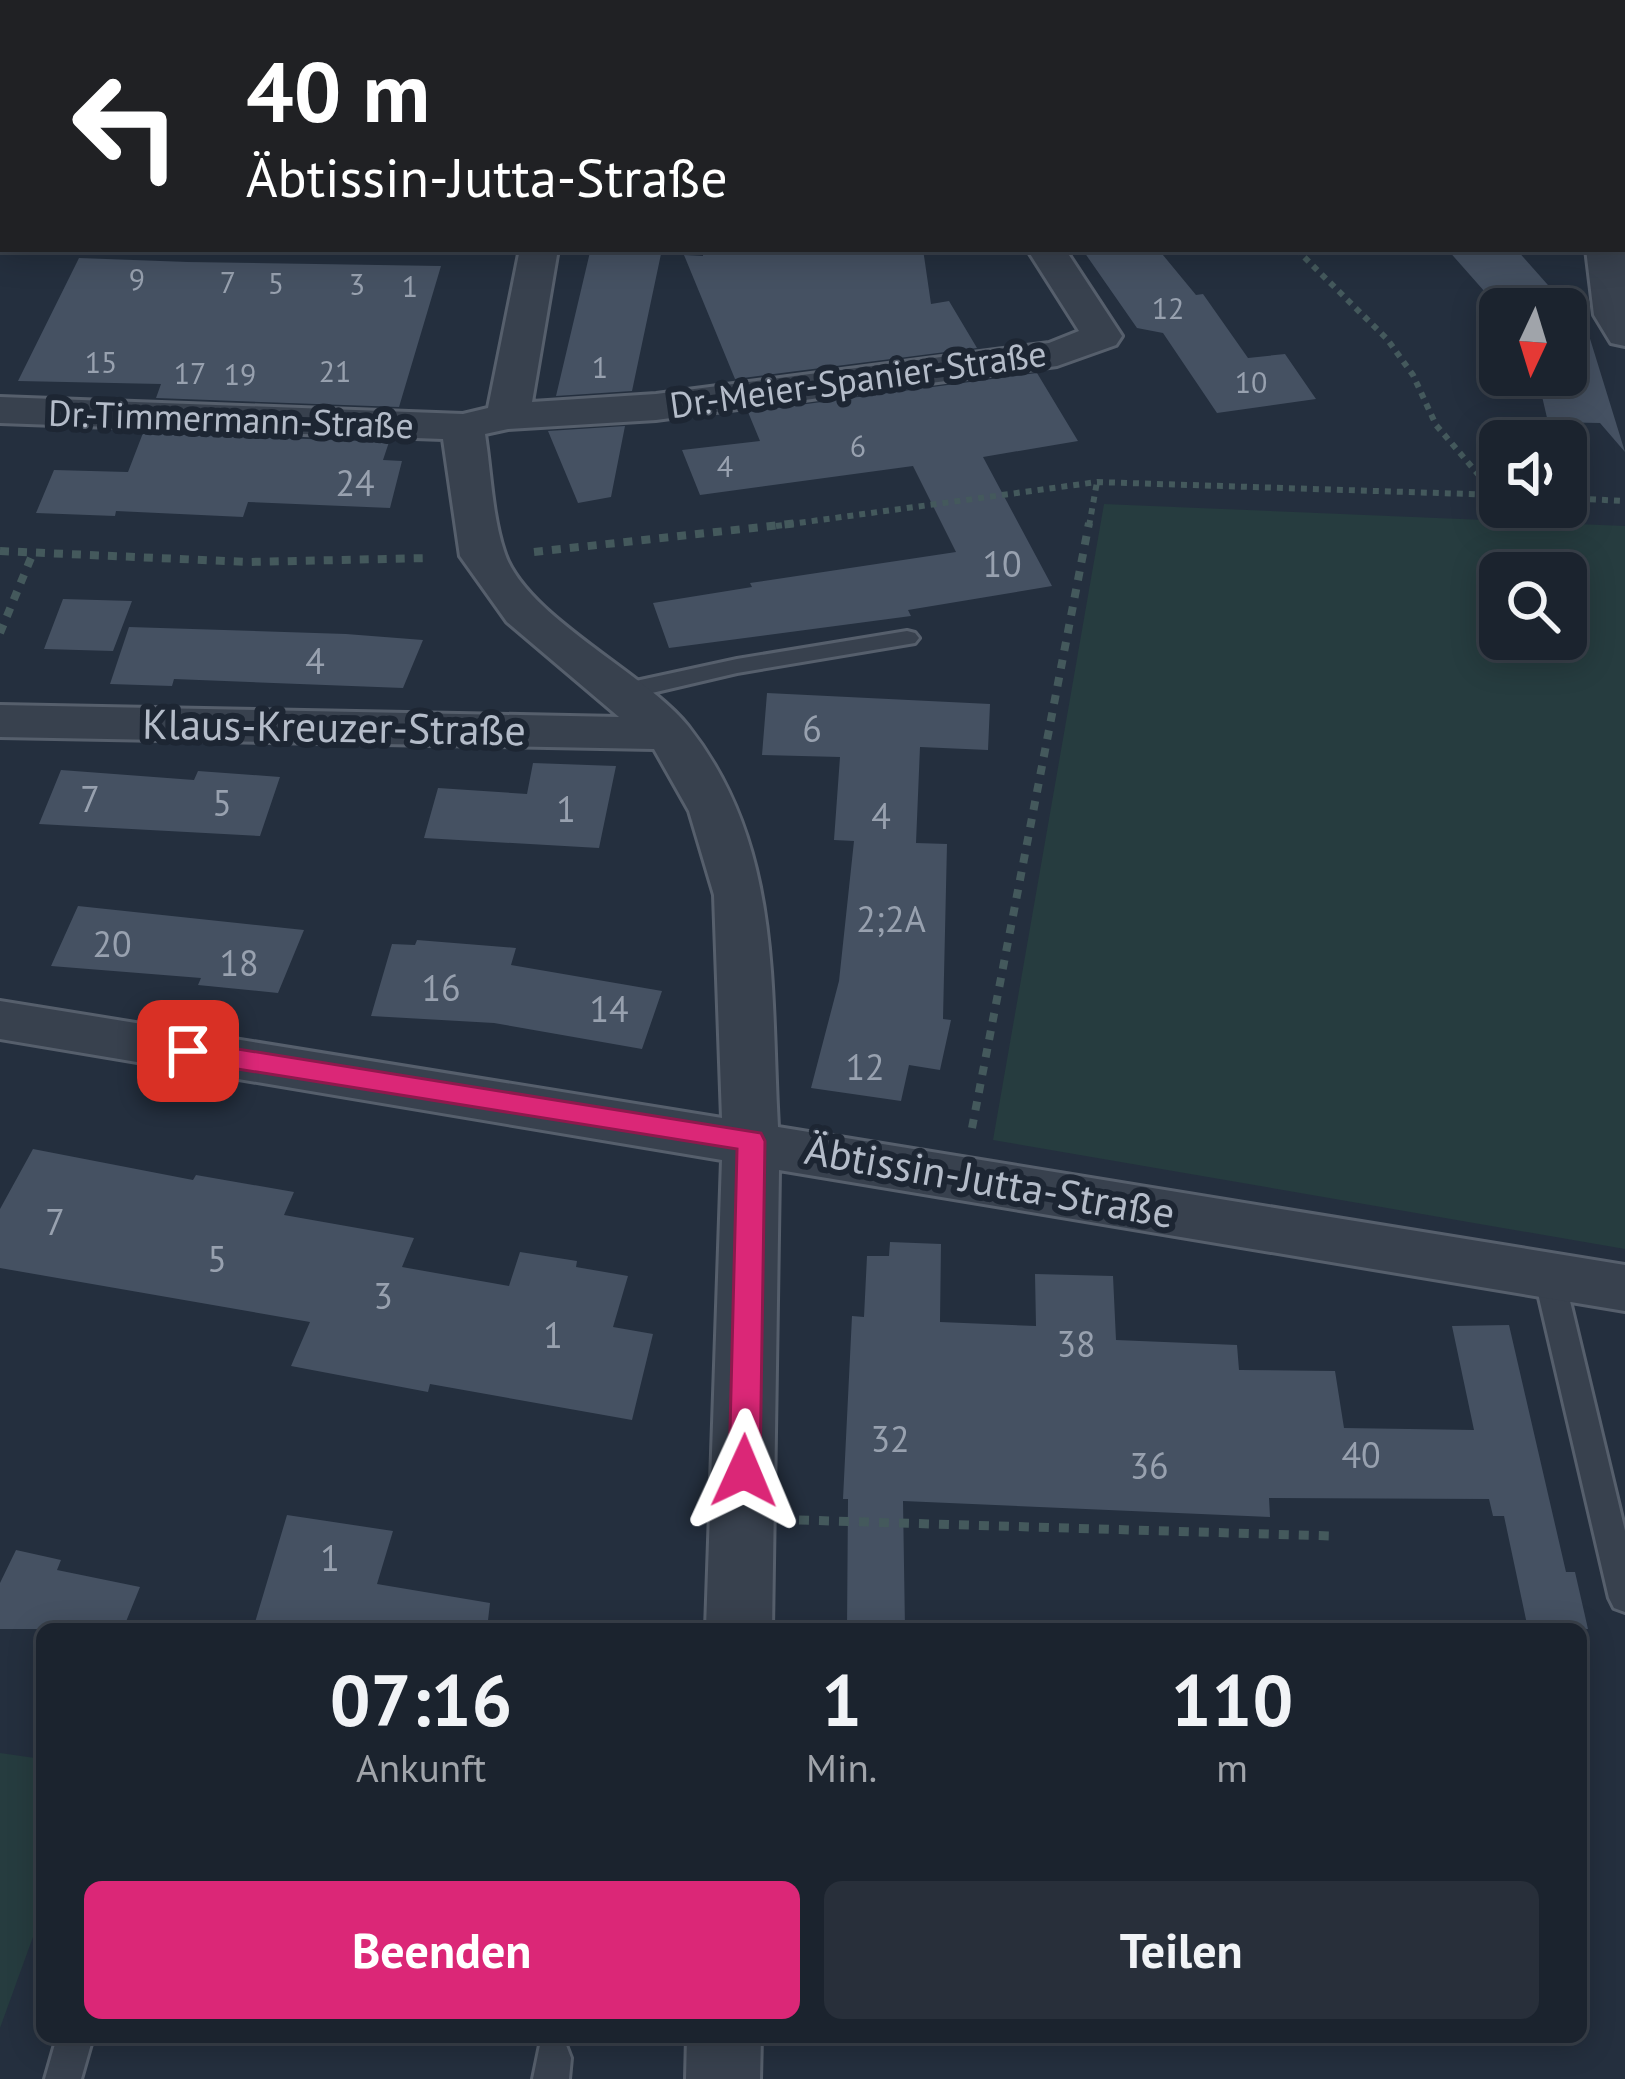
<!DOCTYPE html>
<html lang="de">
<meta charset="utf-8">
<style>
:root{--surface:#1b232e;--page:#282f3a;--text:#f1f3f6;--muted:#a0a4aa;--line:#39404a;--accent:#db2777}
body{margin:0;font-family:"PT Sans",sans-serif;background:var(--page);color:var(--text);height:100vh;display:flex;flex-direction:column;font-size:45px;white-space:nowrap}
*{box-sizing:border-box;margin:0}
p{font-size:39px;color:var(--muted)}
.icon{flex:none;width:66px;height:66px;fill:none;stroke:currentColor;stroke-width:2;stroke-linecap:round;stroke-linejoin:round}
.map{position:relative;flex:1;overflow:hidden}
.drawer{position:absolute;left:36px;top:1623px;width:1551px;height:420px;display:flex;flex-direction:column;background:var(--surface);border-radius:18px;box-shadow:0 6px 30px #0003,0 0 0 3px var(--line)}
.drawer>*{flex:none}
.top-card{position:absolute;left:0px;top:0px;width:1626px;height:252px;box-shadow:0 6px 30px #0003,0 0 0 3px var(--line);background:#202124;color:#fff;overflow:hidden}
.needle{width:78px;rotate:184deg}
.controls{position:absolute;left:1479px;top:288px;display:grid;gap:24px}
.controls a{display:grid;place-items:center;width:108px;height:108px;border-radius:18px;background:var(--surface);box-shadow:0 6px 30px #0003,0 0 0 3px var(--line);font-size:60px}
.pin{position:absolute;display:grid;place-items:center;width:102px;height:102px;color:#fff;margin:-51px;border-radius:24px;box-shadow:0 6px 18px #0006}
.me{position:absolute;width:132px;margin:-66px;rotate:1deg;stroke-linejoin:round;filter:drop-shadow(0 0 9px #0008)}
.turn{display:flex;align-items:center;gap:42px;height:252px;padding:0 48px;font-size:54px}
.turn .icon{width:156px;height:156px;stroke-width:2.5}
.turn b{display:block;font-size:84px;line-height:102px}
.eta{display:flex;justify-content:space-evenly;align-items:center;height:204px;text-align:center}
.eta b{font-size:72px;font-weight:600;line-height:84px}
.action{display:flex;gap:24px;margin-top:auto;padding:24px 48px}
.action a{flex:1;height:138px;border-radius:18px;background:var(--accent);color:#fff;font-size:48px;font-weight:600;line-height:138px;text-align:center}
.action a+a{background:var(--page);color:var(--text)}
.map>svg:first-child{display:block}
</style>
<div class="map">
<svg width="1625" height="2079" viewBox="0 0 1625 2079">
<rect width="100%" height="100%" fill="#242f3e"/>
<!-- green -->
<path fill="#263c3f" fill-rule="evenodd" d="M1104,504L1625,526V1249L993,1140ZM1500,573H1566V639H1500Z
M0,1753L42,1759V1912L0,2028Z"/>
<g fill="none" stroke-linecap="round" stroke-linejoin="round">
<!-- stream -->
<path fill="#394c67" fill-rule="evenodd" d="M0,68H3V76H0Z
M1623,112H1625V120H1623Z"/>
</g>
<!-- building -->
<path fill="#455162" d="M703,249H923L931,304L949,301L977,348L735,379L684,255L703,256Z
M1082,249H1158L1196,295L1203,294L1248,358L1285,354L1316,399L1217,413L1163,333L1137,328Z
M1447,249H1516L1587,329L1625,452L1600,423L1548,422L1537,375H1566V309H1500Z
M590,252L661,254L632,391L556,396Z
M79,258L188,262L441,266L399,407L156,398L161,384L18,381Z
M1037,373L1078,441L983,457L1052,586L908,610L911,616L669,648L653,603L752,587L750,583L956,552L913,466L700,495L682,450L760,441L748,412Z
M625,426L611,497L578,503L548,431Z
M143,433L389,442L383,460L402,461L390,508L248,502L243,517L116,511L115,516L36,513L54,470L128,472Z
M63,599L132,601L113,651L44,649Z
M129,627L346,634L423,640L403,688L174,679L172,686L110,684Z
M767,693L990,704L988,750L920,747L916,843L947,844L943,1019L951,1020L940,1070L909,1065L901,1101L811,1088L839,981L854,841L834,840L840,757L762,755Z
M533,763L616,766L599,848L424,838L438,788L527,794Z
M61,770L194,780L198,771L280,777L260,836L39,824Z
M78,906L304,930L278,993L198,985L201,978L51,966Z
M417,940L516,948L511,965L662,991L642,1049L494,1023L371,1016L392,944L415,945Z
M33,1149L193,1180L196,1175L294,1192L284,1215L414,1238L402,1267L509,1286L520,1252L577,1261L576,1267L628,1276L613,1327L653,1334L632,1420L430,1384L428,1392L291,1366L310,1322L0,1268V1209Z
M890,1242L941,1244L940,1322L1036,1326L1035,1274L1113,1276L1116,1340L1237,1345L1239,1370L1335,1371L1344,1428L1474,1430L1452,1326L1509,1325L1566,1572H1575L1588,1629H1528L1504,1516H1493L1489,1499L1269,1498L1270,1517L903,1501L905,1629H847L848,1499H843L852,1316L864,1317L867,1256H889Z
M287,1515L393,1531L377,1584L490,1603L487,1629H253Z
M16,1550L61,1560L57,1570L140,1587L123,1629H0V1583Z"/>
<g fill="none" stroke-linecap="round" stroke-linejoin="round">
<!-- service casing -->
<g stroke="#565f6c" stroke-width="6">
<path id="service" d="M907,631L915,633L919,638L915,643L737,673L622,700L610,692L622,684L737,659Z
M1549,1264L1559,1268L1564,1276L1625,1531V1612L1614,1608L1609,1598L1534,1276L1539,1268Z
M57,2037H93L81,2079H45Z
M553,2040L566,2045L571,2058L569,2079H533L540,2045Z"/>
</g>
<!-- minor casing -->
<g stroke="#565f6c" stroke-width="6">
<path id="minor" d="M1310,0H1345L1347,3H1312Z
M1608,0H1625V13L1623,3H1606Z
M3,217V246L0,247V218Z
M1623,247L1625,253V346L1611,343L1594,315L1586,249Z
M520,249H558L532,402L656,394L1049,343L1079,331L1027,249H1065L1122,336L1116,345L1057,366L656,420L508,429L485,434C491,472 492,515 504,551C524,616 646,673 688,726C782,845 770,984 778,1127L1625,1265V1311L779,1170L772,1629H706L722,1160L0,1039V1001L722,1118L714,895L689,811L654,749L0,737V705L619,717L507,622L460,556L443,439L0,423V397L463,414L488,408Z
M687,2037H761L760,2079H686Z"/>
</g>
<!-- path-far2 -->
<path stroke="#44595c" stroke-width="6" stroke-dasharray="6 6" stroke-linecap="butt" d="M1296,249L1387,339L1413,375L1436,425L1495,494
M1566,498L1625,501
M776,526L1097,482L1500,495
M1089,526L1097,482"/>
<!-- path-far1 -->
<path stroke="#44595c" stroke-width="8" stroke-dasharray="9 9" stroke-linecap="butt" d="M0,551L248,562L430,558
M534,552L798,523
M0,633L33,553
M972,1128L1089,523"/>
<!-- path -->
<path stroke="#44595c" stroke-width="9" stroke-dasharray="10 10" stroke-linecap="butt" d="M799,1520L1332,1536"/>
<!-- service -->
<use href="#service" fill="#38414e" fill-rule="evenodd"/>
<!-- minor -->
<use href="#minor" fill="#38414e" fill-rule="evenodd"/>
</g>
<!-- route -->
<path fill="#db2777" stroke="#8e194d" stroke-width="3" d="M188,1041L761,1133L765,1141L760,1471L755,1480L744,1484L733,1480L729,1471L737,1149L188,1061L174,1051Z"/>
<g text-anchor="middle" stroke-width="12" stroke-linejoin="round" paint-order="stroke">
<!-- far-number labels -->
<g font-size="30" fill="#98a1af">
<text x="137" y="290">9</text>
<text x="228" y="293">7</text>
<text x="276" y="294">5</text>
<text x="357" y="295">3</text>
<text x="410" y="297">1</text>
<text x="1168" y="319">12</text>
<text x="101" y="373">15</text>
<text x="600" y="378">1</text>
<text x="335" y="382">21</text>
<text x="190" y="384">17</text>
<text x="240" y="385">19</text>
<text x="1251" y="393">10</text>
<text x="858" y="457">6</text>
<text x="725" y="477">4</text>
</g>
<!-- far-street labels -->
<g font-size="36" fill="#b4bcc9" stroke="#1d2633">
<text transform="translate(858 379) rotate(-8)" y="13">Dr.-Meier-Spanier-Straße</text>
<text transform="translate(231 419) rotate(2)" y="13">Dr.-Timmermann-Straße</text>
</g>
<!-- number labels -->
<g font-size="36" fill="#98a1af">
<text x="355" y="496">24</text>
<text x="1002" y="577">10</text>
<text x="315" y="674">4</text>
<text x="812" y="742">6</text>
<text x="90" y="812">7</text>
<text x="222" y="816">5</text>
<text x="566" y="822">1</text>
<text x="881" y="829">4</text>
<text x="891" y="932">2;2A</text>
<text x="112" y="957">20</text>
<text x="239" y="976">18</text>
<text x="441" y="1001">16</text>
<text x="609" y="1022">14</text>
<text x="865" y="1080">12</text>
<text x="55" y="1235">7</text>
<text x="217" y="1272">5</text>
<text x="383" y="1309">3</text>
<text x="553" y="1348">1</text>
<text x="1076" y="1357">38</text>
<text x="890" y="1452">32</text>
<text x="1361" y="1468">40</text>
<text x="1149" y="1479">36</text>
<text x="330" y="1571">1</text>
</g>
<!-- street labels -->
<g font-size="42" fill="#b4bcc9" stroke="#1d2633">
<text transform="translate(334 727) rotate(1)" y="15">Klaus-Kreuzer-Straße</text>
<text transform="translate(990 1181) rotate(10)" y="15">Äbtissin-Jutta-Straße</text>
</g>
</g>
</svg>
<div class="controls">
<a><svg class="needle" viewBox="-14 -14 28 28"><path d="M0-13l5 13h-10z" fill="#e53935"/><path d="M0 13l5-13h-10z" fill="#a0a4aa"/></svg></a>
<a><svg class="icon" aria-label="sound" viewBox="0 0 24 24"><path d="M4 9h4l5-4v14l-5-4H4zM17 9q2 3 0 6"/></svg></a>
<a><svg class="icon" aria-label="search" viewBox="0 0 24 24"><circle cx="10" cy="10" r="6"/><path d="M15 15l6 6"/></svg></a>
</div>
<div class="pin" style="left:188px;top:1051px;background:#d93025"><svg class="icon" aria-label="arrive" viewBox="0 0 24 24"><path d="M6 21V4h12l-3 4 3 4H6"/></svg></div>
<svg class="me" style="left:744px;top:1471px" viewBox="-20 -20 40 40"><path d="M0-17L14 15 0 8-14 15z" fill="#db2777" stroke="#fff" stroke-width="4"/></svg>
<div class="top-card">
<div class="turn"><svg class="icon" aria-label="left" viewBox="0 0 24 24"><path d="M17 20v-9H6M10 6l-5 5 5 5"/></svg><div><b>40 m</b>Äbtissin-Jutta-Straße</div></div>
</div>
<section class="drawer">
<div class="eta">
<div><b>07:16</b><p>Ankunft</p></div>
<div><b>1</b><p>Min.</p></div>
<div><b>110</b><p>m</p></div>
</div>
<div class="action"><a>Beenden</a><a>Teilen</a></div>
</section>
</div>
